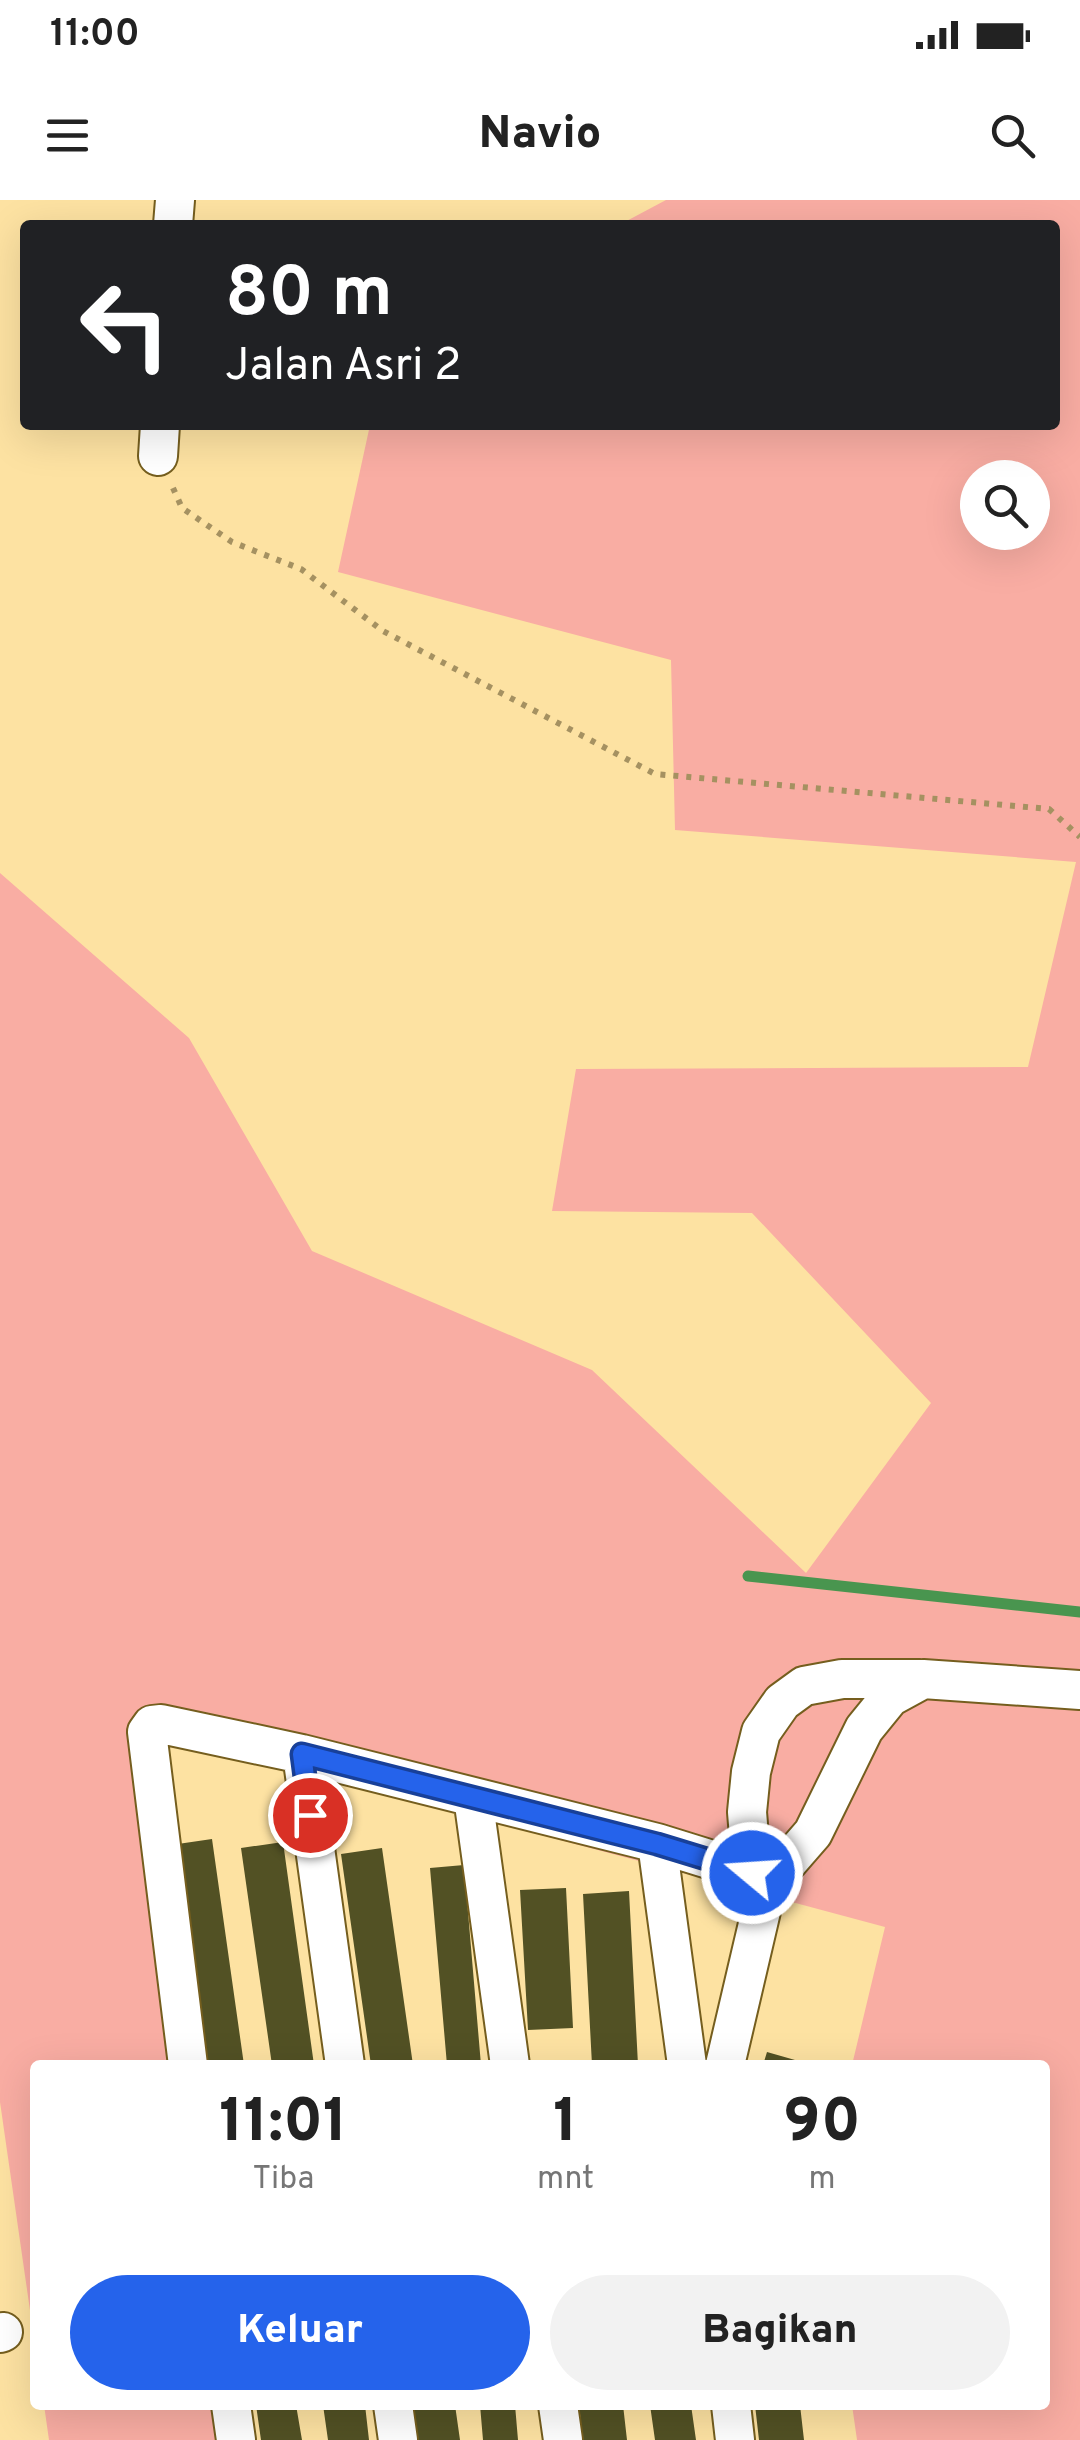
<!DOCTYPE html>
<html lang="id">
<style>
:root{--surface:#fff;--page:#f2f2f2;--text:#222;--muted:#767676;--accent:#2563eb}
body{margin:0;font-family:Overpass,sans-serif;background:var(--page);color:var(--text);height:100vh;display:flex;flex-direction:column;font-size:38px;white-space:nowrap}
*{box-sizing:border-box;margin:0}
p{font-size:32px;color:var(--muted)}
.icon{flex:none;width:55px;height:55px;fill:none;stroke:currentColor;stroke-width:2;stroke-linecap:round;stroke-linejoin:round}
.map{position:relative;flex:1;overflow:hidden}
.details{position:absolute;left:30px;top:1860px;width:1020px;height:350px;display:flex;flex-direction:column;background:var(--surface);border-radius:10px;box-shadow:0 10px 40px #0002}
.details>*{flex:none}
.banner{position:absolute;left:20px;top:20px;width:1040px;height:210px;border-radius:10px;box-shadow:0 10px 40px #0002;background:#202124;color:#fff;overflow:hidden}
.fabs{position:absolute;left:960px;top:260px;display:grid;gap:20px}
.fabs a{display:grid;place-items:center;width:90px;height:90px;border-radius:50%;background:var(--surface);box-shadow:0 10px 40px #0002;font-size:50px}
.pin{position:absolute;display:grid;place-items:center;width:85px;height:85px;color:#fff;margin:-42px;border:5px solid #fff;border-radius:50%;box-shadow:0 2px 10px #0007}
.me{position:absolute;width:110px;margin:-55px;rotate:288deg;stroke-linejoin:round;filter:drop-shadow(0 0 8px #0008)}
.turn{display:flex;align-items:center;gap:35px;height:210px;padding:0 40px;font-size:45px}
.turn .icon{width:130px;height:130px;stroke-width:2.5}
.turn b{display:block;font-size:70px;line-height:85px}
.eta{display:flex;justify-content:space-evenly;align-items:center;height:170px;text-align:center}
.eta b{font-size:60px;font-weight:800;line-height:70px}
.primary-button{display:flex;gap:20px;margin-top:auto;padding:20px 40px}
.primary-button a{flex:1;height:115px;border-radius:60px;background:var(--accent);color:#fff;font-size:40px;font-weight:800;line-height:115px;text-align:center}
.primary-button a+a{background:var(--page);color:var(--text)}
.status{display:flex;justify-content:space-between;align-items:center;height:70px;padding:0 50px;background:var(--surface);direction:ltr}
.status svg{height:28px;fill:currentColor}
header{display:flex;justify-content:space-between;align-items:center;height:130px;padding:0 40px;background:var(--surface);font-size:45px;font-weight:800}
.map>svg:first-child{display:block}
</style>
<div class="status"><b>11:00</b><svg viewBox="0 0 49 12"><path d="M0 12V9h3v3zM5 12V6h3v6zM10 12V3h3v9zM15 12V0h3v12zM26 1h20v11H26zM47 4h2v5h-2z"/></svg></div>
<header><svg class="icon" aria-label="menu" viewBox="0 0 24 24"><path d="M4 6h16M4 12h16M4 18h16"/></svg>Navio<svg class="icon" aria-label="search" viewBox="0 0 24 24"><circle cx="10" cy="10" r="6"/><path d="M15 15l6 6"/></svg></header>
<div class="map">
<svg width="1080" height="2240" viewBox="0 0 1080 2240">
<rect width="100%" height="100%" fill="#fde2a2"/>
<!-- green -->
<path fill="#f9ada3" fill-rule="evenodd" d="M666,0H1080V2240H857L852,2205H1045V1865H852L885,1727L153,1531L195,1865H35V2145L0,1902V673L189,838L312,1051L592,1170L806,1373L931,1203L752,1013L552,1011L576,869L1028,867L1076,662L675,630L671,460L338,372L370,225H1055V25H619ZM978,278H1032V332H978Z
M44,2205H239L244,2240H49Z"/>
<g fill="none" stroke-linecap="round" stroke-linejoin="round">
<!-- stream -->
<path stroke="#49954f" stroke-width="11" d="M748,1376L1080,1412"/>
</g>
<!-- building -->
<path fill="#525124" d="M212,1639L244,1865H202L171,1645Z
M283,1642L314,1865H272L241,1648Z
M382,1648L413,1865H371L341,1654Z
M464,1665L481,1865H447L430,1668Z
M566,1688L573,1828L528,1830L520,1690Z
M629,1691L638,1865H592L583,1694Z
M767,1852L802,1862L801,1865H763Z
M256,2205H296L302,2240H261Z
M323,2205H365L369,2240H328Z
M413,2205H455L460,2240H418Z
M480,2205H515L518,2240H483Z
M579,2205H623L627,2240H583Z
M650,2205H691L696,2240H655Z
M755,2205H800L804,2240H759Z"/>
<g fill="none" stroke-linecap="round" stroke-linejoin="round">
<!-- minor casing -->
<g stroke="#755e1e" stroke-width="42">
<path id="minor" d="M173,25L175,0
M158,256L160,225
M302,1554L345,1865
M473,1597L510,1865
M657,1643L687,1865
M752,1673L747,1612L751,1572L761,1532L782,1502L804,1486L842,1479H920
M188,1865L147,1532L152,1525L161,1524L302,1554L657,1643L773,1679
M725,1865L765,1694L773,1679L813,1633L864,1529L890,1497L923,1479L1080,1490
M0,2133L3,2132
M231,2205L236,2240
M393,2205L398,2240
M558,2205L563,2240
M731,2205L735,2240"/>
</g>
<!-- path -->
<path stroke="#a59161" stroke-width="6" stroke-dasharray="5 8" stroke-linecap="butt" d="M173,288L182,308L232,342L301,369L383,431L655,574L1049,609L1080,637"/>
<!-- minor -->
<use href="#minor" stroke="#fff" stroke-width="38"/>
</g>
<g fill="none" stroke-linecap="round" stroke-linejoin="round">
<!-- route casing -->
<g stroke="#184099" stroke-width="25">
<path id="route" d="M310,1615L302,1554L657,1644L752,1673"/>
</g>
<!-- route -->
<use href="#route" stroke="#2563eb" stroke-width="18"/>
</g>
</svg>
<div class="fabs">
<a><svg class="icon" aria-label="search" viewBox="0 0 24 24"><circle cx="10" cy="10" r="6"/><path d="M15 15l6 6"/></svg></a>
</div>
<div class="pin" style="left:310px;top:1615px;background:#d93025"><svg class="icon" aria-label="arrive" viewBox="0 0 24 24"><path d="M6 21V4h12l-3 4 3 4H6"/></svg></div>
<svg class="me" style="left:752px;top:1673px" viewBox="-20 -20 40 40"><circle r="17" fill="#2563eb" stroke="#fff" stroke-width="3"/><path d="M0-11L8 9 0 5-8 9z" fill="#fff"/></svg>
<div class="banner">
<div class="turn"><svg class="icon" aria-label="left" viewBox="0 0 24 24"><path d="M17 20v-9H6M10 6l-5 5 5 5"/></svg><div><b>80 m</b>Jalan Asri 2</div></div>
</div>
<section class="details">
<div class="eta">
<div><b>11:01</b><p>Tiba</p></div>
<div><b>1</b><p>mnt</p></div>
<div><b>90</b><p>m</p></div>
</div>
<div class="primary-button"><a>Keluar</a><a>Bagikan</a></div>
</section>
</div>
